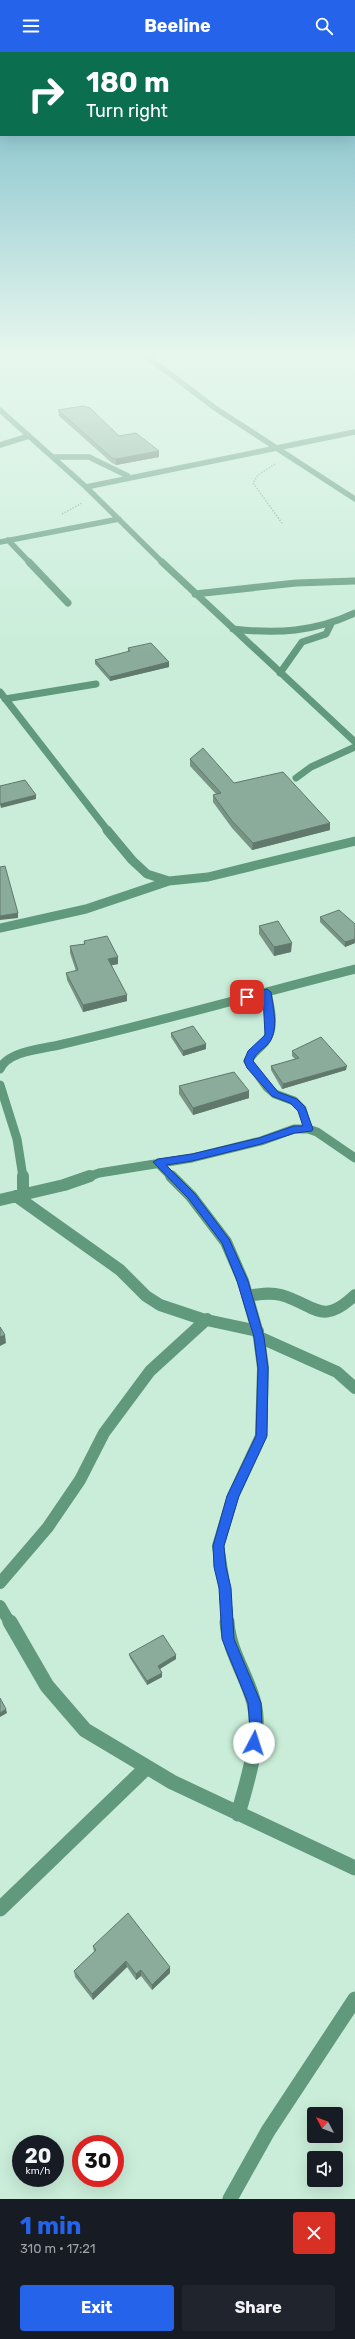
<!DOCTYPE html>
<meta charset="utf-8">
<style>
:root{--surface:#171b24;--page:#20242c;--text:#f1f3f6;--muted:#9ea1a6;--accent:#2563eb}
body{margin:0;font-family:Rubik,sans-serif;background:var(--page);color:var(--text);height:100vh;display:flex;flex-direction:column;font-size:15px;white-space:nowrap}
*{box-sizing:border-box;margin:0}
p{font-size:13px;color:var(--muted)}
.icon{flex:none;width:22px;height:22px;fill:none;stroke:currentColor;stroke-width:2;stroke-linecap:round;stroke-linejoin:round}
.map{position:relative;height:2147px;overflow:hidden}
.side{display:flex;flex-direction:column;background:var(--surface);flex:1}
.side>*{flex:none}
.top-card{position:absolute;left:0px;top:0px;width:355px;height:84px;box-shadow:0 4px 16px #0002;background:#0b6e4f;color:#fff;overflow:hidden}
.needle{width:26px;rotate:311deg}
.controls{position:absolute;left:307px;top:2055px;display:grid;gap:8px}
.controls a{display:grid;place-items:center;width:36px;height:36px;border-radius:4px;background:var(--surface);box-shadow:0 4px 16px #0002;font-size:20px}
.speed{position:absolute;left:12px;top:2083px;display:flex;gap:8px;font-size:20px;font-weight:700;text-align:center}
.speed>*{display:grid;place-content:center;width:52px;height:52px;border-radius:50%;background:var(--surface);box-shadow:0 4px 16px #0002;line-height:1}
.speed small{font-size:10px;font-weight:400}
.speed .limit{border:6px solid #d22;background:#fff;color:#111}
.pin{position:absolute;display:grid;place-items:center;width:34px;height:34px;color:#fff;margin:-17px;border-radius:8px;box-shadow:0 2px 6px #0006}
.me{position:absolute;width:44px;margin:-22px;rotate:5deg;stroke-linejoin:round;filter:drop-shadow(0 0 3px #0008)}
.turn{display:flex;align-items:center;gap:14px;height:84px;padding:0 20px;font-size:18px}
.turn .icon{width:52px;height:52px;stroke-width:2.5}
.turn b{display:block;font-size:28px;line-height:34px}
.round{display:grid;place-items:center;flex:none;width:42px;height:42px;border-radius:4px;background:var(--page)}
.head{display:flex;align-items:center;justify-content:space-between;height:68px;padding:0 20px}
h1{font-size:24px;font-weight:700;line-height:30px;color:var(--accent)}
.primary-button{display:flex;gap:8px;margin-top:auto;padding:8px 20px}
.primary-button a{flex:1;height:46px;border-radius:4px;background:var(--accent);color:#fff;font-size:16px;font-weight:700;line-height:46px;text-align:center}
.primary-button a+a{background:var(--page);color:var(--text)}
header{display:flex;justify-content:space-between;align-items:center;height:52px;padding:0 20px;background:var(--accent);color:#fff;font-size:18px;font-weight:700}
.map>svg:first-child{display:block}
</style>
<header><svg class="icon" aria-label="menu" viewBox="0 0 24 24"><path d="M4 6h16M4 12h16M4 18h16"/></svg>Beeline<svg class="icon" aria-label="search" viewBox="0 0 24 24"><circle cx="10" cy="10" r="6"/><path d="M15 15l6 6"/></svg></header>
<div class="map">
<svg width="355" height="2147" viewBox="0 0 355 2147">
<rect width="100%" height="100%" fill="#c9edd9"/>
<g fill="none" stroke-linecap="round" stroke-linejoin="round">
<!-- path -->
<path stroke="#8ca899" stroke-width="1.5" stroke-dasharray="1.5 1.5" stroke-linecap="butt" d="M275,412L258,423L253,431L282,471
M62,462L82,451"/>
<!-- minor-far4 -->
<path stroke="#61997d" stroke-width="5.5" d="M145,303L215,356L355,447
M0,358L86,435L163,511
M0,393L29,384
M53,405H89L128,424
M86,435L355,380
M8,488L30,511
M0,490L119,467"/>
<!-- minor-far3 -->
<path stroke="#61997d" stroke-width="7" d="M29,510L68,551
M162,510L355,690
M195,542L296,531L355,529
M233,577C277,582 315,580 355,561
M280,621L302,590L326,582L331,572
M0,640L108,779
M5,647L96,632
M296,726L311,715L355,695"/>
<!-- minor-far2 -->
<path stroke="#61997d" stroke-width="9" d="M107,778L132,808L147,822L169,829L208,825L355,789
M0,876L86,857L169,829
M267,940C270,955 276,976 265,990C259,997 252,1001 248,1009L267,1035L275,1042L294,1049L302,1057L308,1077
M0,1017C8,999 42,997 59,993C158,970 256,942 355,917
M0,1033L17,1087L23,1125
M158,1111L172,1125
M88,1125L99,1121L192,1106L261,1089L294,1077H308L317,1080L355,1106"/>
<!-- minor-far1 -->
<path stroke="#61997d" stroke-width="12" d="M23,1124V1143
M171,1124L191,1144L226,1190L243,1229L259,1285L263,1316L261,1384L233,1444L218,1494L225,1537L227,1571
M16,1144L120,1218L146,1244L160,1253L202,1267L258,1279
M0,1148L64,1133L90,1124
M247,1244C258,1242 270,1240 281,1243C316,1253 321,1275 355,1243
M259,1285L337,1320L355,1336
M0,1531L48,1475L80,1428L104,1381L150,1319L207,1267
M0,1554L10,1571"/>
<!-- minor -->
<path stroke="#61997d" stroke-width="15" d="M10,1570L47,1634L85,1678L172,1730L355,1816
M227,1570C229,1600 247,1623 254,1651C262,1683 247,1731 238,1762
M0,1857L147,1715
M230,2147L268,2079L355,1947"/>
</g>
<!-- wall -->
<path fill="#789484" d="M58,358L119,384L159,405L116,413L112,411L59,364Z
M128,596L169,610V615L110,629L95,612V608L128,600Z
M190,707L234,731L330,778L252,798L232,776L213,750V743L216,742L190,714Z
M320,865L355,872V891L345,895L320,870Z
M259,874L291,900L274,904L259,882Z
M84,889L118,912L111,913L127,949L83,960L67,928L66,921L76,919L70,901V894L84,892Z
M171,981L206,997L183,1004L171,985Z
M292,999L346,1018L282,1037L271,1018V1014L295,1007L292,1004Z
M179,1034L249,1039V1046L193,1063L179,1042Z
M129,1602L176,1607L160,1617L162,1621V1625L147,1633L130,1606Z
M93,1894L170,1921L152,1938L141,1924L136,1928L127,1915L93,1948L75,1925L74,1919L94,1900Z"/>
<!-- shaded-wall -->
<path fill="#61786c" d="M159,399V405L116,413V407Z
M169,610V615L110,629V625Z
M36,743V747L1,756L0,752Z
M330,771V778L252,798L253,791Z
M18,861V866L0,868V864Z
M355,887V891L345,895V890Z
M292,891L291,900L274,904V895Z
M118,905V912L109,914L108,907Z
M127,943V949L83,960V953Z
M206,992V997L183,1004V999Z
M347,1014L346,1018L282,1037L283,1032Z
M249,1039V1046L193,1063V1056Z
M5,1283L6,1291L0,1294V1285Z
M176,1603V1607L158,1618V1614Z
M162,1621V1625L147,1633V1629Z
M6,1657L7,1661L0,1665V1661Z
M126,1909L127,1915L93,1948L92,1942Z
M170,1915V1921L152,1938V1933Z
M141,1918V1924L136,1928V1922Z"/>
<!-- building -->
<path fill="#8bac9a" stroke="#61786c" d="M83,354L90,356L119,384L136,381L159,399L116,407L112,406L58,358Z
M151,591L169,610L110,625L95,608L130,599L128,596Z
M203,696L234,731L283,720L330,771L253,791L232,769L213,743L221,741L190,707Z
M25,728L36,743L0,752V734Z
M5,814L18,861L0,864V815Z
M339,858L355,872V887L345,890L320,865Z
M278,869L292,891L274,895L259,874Z
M107,884L118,905L108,907L127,943L83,953L66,921L78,918L70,894L85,892L84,889Z
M193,974L206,992L183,999L171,981Z
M321,985L347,1014L283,1032L271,1014L299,1006L292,999Z
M234,1020L249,1039L193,1056L179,1034Z
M0,1275L5,1283L0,1285Z
M163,1583L176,1603L158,1614L162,1621L147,1629L129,1602Z
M0,1646L6,1657L0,1661Z
M128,1861L170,1915L152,1933L141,1918L136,1922L126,1909L92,1942L74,1919L96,1898L93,1894Z"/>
<!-- sky -->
<linearGradient id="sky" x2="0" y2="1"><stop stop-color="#74b8c6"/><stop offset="0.5" stop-color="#e7f7ee"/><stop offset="1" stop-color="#e7f7ee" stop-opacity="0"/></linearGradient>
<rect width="355" height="603" fill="url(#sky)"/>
<!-- route -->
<path fill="#2563eb" stroke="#184099" d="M267,937L271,940C273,956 280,980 267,993C261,999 256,1000 253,1009L278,1040L297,1047L305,1055L313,1077L312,1079L295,1081L261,1092L192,1109L166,1113L195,1142L229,1187L248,1229L264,1285L268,1316L267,1384L239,1444L224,1494L226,1515L231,1536L234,1587L261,1651L262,1676L258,1695L254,1697L249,1695L247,1691L250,1676L248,1651L222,1587L219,1536L214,1515L213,1494L227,1444L256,1384L258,1316L254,1285L237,1229L222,1191L188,1146L153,1110L158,1107L192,1102L259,1086L294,1074H303L298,1059L290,1051L272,1044L247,1016L244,1009L248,999L265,983L263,944L247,948L243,945Z"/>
</svg>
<div class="controls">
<a><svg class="needle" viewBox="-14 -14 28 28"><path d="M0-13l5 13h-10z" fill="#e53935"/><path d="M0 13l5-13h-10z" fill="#9ea1a6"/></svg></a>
<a><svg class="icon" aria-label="sound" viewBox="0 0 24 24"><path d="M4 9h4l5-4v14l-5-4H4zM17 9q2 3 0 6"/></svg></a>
</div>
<div class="speed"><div>20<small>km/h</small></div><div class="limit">30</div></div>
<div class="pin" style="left:247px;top:945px;background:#d93025"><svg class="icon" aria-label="arrive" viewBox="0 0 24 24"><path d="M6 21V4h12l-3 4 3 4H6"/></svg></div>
<svg class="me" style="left:254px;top:1691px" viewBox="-20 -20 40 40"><circle r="19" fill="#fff"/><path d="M0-13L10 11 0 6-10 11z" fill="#2563eb"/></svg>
<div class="top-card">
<div class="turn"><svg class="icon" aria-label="right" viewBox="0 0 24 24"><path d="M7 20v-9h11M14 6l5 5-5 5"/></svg><div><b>180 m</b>Turn right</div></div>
</div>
</div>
<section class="side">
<div class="head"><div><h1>1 min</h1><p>310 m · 17:21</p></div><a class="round" style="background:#d93025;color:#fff"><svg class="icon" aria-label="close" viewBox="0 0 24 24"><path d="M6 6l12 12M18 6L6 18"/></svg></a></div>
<div class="primary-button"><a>Exit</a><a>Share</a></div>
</section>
